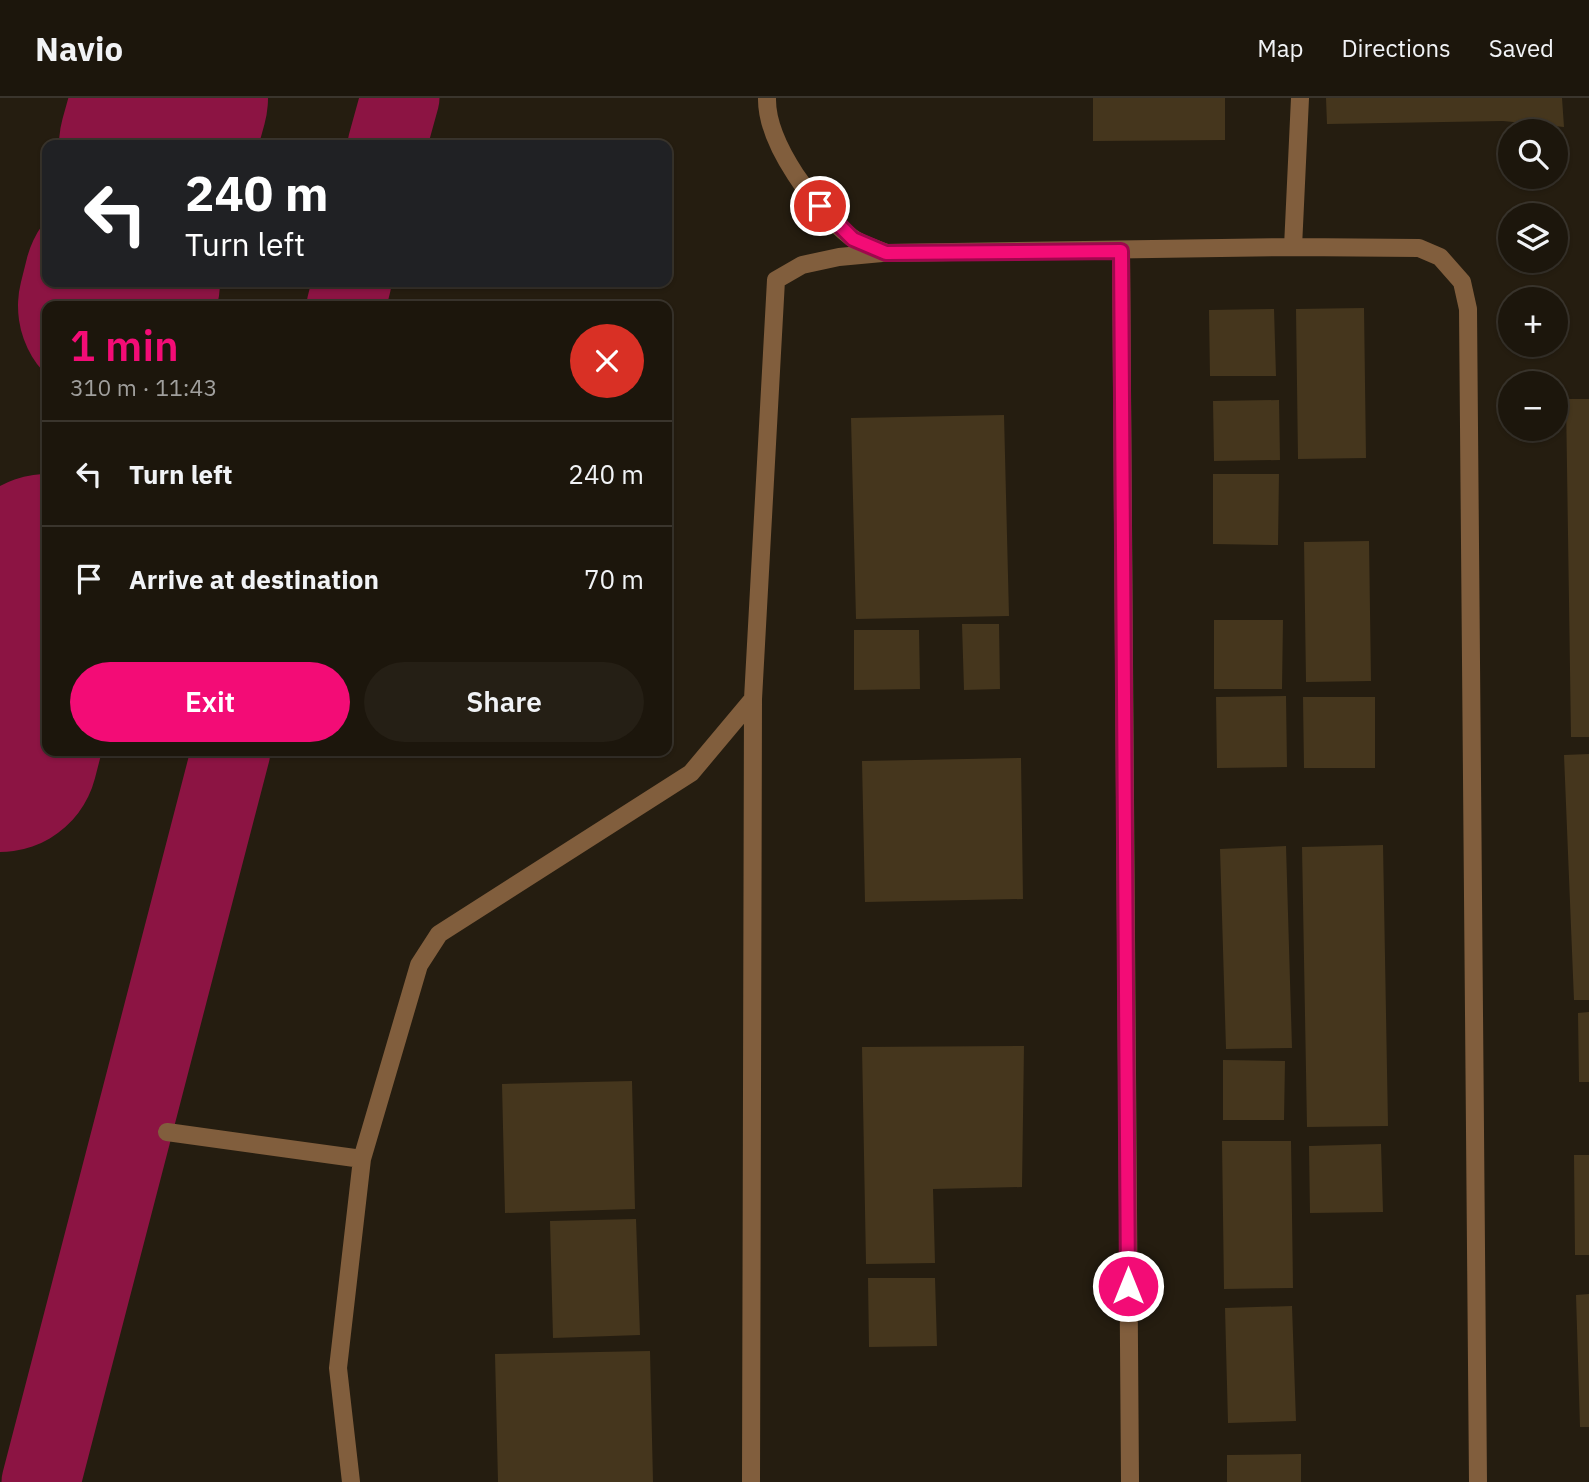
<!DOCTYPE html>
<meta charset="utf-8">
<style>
:root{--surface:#1c160c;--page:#251f15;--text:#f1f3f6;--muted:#a09f9d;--line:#3a352d;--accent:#f30c76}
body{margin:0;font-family:"IBM Plex Sans",sans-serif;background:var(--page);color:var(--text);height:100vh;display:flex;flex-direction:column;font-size:26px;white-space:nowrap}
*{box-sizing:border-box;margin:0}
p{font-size:23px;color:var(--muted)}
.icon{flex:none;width:38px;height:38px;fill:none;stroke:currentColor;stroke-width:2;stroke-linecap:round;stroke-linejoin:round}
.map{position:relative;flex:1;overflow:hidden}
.side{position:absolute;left:42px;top:203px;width:630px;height:455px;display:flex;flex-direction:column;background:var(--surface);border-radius:14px;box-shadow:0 2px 5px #0004,0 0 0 2px var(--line)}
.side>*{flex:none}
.banner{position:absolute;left:42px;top:42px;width:630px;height:147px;border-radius:14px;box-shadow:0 2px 5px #0004,0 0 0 2px var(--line);background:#202124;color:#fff;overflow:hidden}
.buttons{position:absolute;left:1498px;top:21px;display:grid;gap:14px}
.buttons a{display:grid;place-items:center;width:70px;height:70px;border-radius:50%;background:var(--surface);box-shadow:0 2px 5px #0004,0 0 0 2px var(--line);font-size:35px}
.pin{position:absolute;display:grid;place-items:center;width:60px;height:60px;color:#fff;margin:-30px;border:4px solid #fff;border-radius:50%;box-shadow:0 2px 7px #0007}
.me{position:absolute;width:77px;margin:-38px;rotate:0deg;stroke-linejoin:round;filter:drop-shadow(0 0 5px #0008)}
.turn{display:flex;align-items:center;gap:24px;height:147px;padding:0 28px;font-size:32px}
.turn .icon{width:91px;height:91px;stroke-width:2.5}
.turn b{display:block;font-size:49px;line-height:60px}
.round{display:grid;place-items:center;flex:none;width:74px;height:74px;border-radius:37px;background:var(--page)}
.headline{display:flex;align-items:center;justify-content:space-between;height:119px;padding:0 28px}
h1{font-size:42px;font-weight:600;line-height:52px;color:var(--accent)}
.action{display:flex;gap:14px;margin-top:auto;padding:14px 28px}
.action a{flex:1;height:80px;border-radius:42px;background:var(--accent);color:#fff;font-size:28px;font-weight:600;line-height:80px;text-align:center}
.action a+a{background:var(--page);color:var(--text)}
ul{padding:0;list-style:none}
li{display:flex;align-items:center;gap:21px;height:105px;padding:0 28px;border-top:2px solid var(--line)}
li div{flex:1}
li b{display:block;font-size:26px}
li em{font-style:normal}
header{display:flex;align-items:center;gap:42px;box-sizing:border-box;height:98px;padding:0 35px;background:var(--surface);border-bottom:2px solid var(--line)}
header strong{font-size:33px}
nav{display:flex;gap:38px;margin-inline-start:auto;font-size:24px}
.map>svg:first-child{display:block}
</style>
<header>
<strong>Navio</strong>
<nav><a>Map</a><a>Directions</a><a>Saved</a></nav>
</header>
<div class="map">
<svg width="1589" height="1384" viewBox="0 0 1589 1384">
<rect width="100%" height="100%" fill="#251d10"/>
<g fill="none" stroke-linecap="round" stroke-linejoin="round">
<!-- taxiway -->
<path stroke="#8c1443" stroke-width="79" d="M387,47L400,0
M346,208L352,184
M41,1384L231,653"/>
<!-- runway -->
<path stroke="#8c1443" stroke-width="196" d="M157,47L170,0
M116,208L122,184
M0,656L47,474"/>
</g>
<!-- building -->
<path fill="#45361d" d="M1093,0H1225V42L1093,43Z
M1326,0H1562L1564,29L1503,23L1327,26Z
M1364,210L1366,360L1298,361L1296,211Z
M1274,211L1276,278H1210L1209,212Z
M1566,301H1589V639H1571Z
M1279,302L1280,362L1214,363L1213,303Z
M1004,317L1009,518L856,521L851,320Z
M1213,376H1279L1278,447L1213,446Z
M1369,443L1371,583L1306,584L1304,444Z
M1214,522H1283L1282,591H1214Z
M962,526H999L1000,591L964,592Z
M854,532H919L920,591L854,592Z
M1286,598L1287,669L1217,670L1216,599Z
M1303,599H1375V670H1304Z
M1589,656V902H1574L1564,657Z
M1021,660L1023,801L865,804L862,663Z
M1383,747L1388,1028L1307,1029L1302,749Z
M1286,748L1292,950L1226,951L1220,751Z
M1589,914V984H1579L1578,915Z
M1024,948L1022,1089L933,1091L935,1165L866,1166L862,949Z
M1223,962L1285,963L1284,1022H1223Z
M632,983L635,1111L505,1115L502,986Z
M1222,1043H1291L1293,1190L1224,1191Z
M1381,1046L1383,1114L1310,1115L1309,1048Z
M1574,1057H1589V1157H1575Z
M636,1121L640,1237L553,1240L550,1123Z
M868,1180H935L937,1248L869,1249Z
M1589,1196V1329H1580L1576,1197Z
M1292,1208L1296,1323L1228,1325L1225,1210Z
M650,1253L653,1384H498L495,1256Z
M1301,1356V1384H1227V1357Z"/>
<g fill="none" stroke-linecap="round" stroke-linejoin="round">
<!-- minor -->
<path stroke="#815e3d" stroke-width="18" d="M767,0C766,46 816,112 851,139C861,147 875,150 886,155L1293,149L1419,150L1440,159L1462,184L1468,211L1478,1384
M1293,149L1300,0
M1121,153L1130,1384
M167,1034L362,1061
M351,1384L338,1270L362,1061L419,867L439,836L691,675L753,601
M751,1384L753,601L776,182L802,167L839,159L882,155"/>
</g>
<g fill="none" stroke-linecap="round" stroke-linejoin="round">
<!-- route casing -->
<g stroke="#9e084d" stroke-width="18">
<path id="route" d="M820,108L853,141L886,155L1121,153L1128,1188"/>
</g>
<!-- route -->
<use href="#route" stroke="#f30c76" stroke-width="12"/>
</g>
</svg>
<div class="buttons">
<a><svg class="icon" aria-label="search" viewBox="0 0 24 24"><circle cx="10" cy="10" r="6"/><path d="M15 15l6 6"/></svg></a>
<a><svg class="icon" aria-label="layers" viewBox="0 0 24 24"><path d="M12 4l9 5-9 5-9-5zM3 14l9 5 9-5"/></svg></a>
<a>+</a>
<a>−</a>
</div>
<div class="pin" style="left:820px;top:108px;background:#d93025"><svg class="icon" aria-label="arrive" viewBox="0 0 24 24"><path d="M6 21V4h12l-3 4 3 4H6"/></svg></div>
<svg class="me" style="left:1128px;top:1188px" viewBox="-20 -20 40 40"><circle r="17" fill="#f30c76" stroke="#fff" stroke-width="3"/><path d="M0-11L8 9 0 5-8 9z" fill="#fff"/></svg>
<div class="banner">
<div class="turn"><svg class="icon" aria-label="left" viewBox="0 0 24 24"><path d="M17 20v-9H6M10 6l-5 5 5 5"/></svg><div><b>240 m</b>Turn left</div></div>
</div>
<section class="side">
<div class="headline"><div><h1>1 min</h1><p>310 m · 11:43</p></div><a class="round" style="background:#d93025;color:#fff"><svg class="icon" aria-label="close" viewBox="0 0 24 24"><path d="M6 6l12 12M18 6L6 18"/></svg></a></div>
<ul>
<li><svg class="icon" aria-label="left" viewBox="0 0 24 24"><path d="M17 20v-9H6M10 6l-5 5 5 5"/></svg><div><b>Turn left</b></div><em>240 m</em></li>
<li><svg class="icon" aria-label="arrive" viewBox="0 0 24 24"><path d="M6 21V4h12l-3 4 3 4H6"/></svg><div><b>Arrive at destination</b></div><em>70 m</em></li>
</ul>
<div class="action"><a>Exit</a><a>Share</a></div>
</section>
</div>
